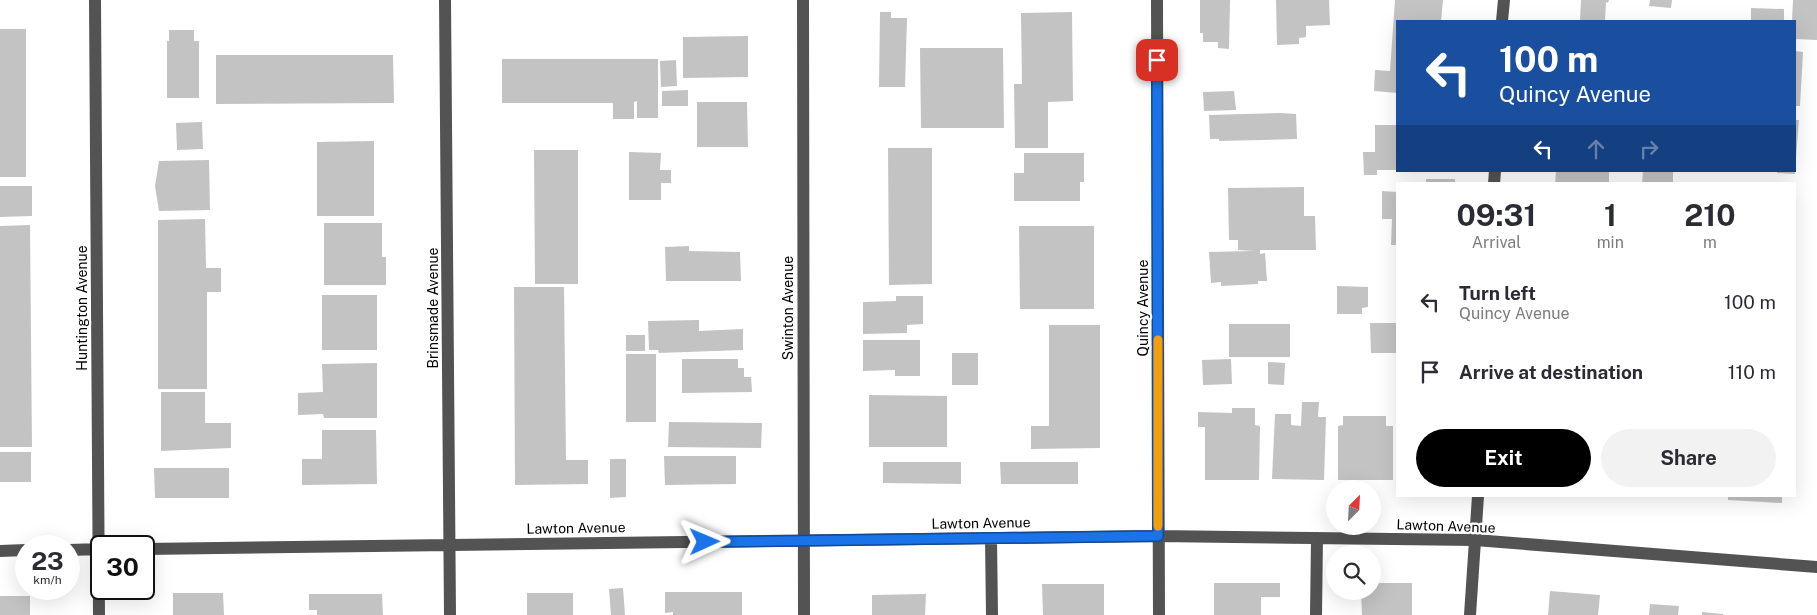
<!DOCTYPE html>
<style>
:root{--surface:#fff;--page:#f2f2f3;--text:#2b2b33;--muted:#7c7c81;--accent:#000}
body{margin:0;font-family:"Public Sans",sans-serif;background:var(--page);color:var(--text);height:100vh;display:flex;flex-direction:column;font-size:19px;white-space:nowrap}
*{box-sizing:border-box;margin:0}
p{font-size:16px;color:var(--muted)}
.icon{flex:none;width:28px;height:28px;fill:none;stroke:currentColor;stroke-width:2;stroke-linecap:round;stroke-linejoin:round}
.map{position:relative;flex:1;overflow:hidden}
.details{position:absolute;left:1396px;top:182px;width:400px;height:315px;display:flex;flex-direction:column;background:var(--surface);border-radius:0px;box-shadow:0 5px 20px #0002}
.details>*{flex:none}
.banner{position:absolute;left:1396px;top:20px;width:400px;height:152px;border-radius:0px;box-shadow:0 5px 20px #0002;background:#1a4fa0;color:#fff;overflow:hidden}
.needle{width:32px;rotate:24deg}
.fabs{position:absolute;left:1326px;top:480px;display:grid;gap:10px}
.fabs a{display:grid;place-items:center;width:55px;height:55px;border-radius:50%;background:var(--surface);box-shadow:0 5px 20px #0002;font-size:25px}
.speed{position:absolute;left:15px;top:535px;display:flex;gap:10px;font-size:25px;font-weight:700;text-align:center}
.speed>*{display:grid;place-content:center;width:65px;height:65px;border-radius:50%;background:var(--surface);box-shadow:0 5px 20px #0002;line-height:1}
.speed small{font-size:12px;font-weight:400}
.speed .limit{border:2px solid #111;border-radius:8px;background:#fff;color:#111}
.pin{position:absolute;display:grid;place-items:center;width:42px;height:42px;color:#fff;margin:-21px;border-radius:10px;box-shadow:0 2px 8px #0006}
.me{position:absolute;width:55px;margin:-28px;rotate:89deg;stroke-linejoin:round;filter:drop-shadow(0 0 4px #0008)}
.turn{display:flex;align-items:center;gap:18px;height:105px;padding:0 20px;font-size:22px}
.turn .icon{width:65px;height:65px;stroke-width:2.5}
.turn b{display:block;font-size:35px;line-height:42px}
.lanes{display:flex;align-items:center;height:48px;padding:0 20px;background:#0003;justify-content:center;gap:25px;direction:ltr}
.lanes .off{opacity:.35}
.eta{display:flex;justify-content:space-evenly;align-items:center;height:85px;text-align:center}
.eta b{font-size:30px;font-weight:700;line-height:35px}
.action{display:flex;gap:10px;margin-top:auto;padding:10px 20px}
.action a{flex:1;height:58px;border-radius:30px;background:var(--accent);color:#fff;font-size:20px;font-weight:700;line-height:58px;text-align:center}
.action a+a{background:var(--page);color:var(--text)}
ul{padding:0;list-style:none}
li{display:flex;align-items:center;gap:15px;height:70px;padding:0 20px}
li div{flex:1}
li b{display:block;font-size:19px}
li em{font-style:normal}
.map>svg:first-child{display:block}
</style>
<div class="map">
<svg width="1817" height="615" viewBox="0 0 1817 615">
<rect width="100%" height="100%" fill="#fff"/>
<!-- building -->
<path fill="#c3c3c3" d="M1200,0H1230L1229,49L1218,48V42H1203V33H1200Z
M1276,0H1329L1330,25L1306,26V37L1299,38V44L1277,45Z
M1395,0H1443L1441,21H1398V93L1374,91L1375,70L1390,71Z
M1581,0H1609L1608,3L1606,2L1605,21L1580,20Z
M1650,0H1672L1671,8L1649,6Z
M1793,0H1817V40L1795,39V21H1792Z
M1751,8L1784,9V21H1751Z
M880,12H891V18H907L905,87H879Z
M1072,12L1073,101L1048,102V148H1015L1014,84H1022L1021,13Z
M0,29H26V177H0Z
M169,30H194V41H199V98H167V41H169Z
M748,36V77L683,78V37Z
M920,48H1003L1004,128H921Z
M1795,51L1803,52L1800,106H1795Z
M216,55H393L394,103L216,104Z
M502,59H658V118H637V101L634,102V119H613V103H502Z
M676,60L677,86L661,87L660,61Z
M688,90V106H662V91Z
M1234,91L1236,110L1204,111L1203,92Z
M697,102H747L748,147H697Z
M1281,113L1296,114L1297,139L1219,141V139H1210L1209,115Z
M1795,120H1799L1796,157H1795Z
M202,122L203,149L177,150L176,123Z
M1375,125H1398V170H1377V175H1364L1363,152H1375Z
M374,141V216H317V142Z
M888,148H932V284L889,285Z
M534,150H578V284H535Z
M629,152L661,153L660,170H671V183H661V200H629Z
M1024,153H1084V182H1080V201H1014V173H1024Z
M209,160L210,210L159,211L155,186L159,161Z
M1556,171H1609V184H1555Z
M1643,171H1673V184H1642Z
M1777,171H1795V174L1777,173Z
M1426,179H1455V184H1426Z
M0,186H32V216L0,217Z
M1304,187V216H1315L1316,250H1260V254L1265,253L1267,281H1258V284L1221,286V282L1211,283L1209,252L1254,251L1238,250V240H1229L1228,188Z
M1382,191L1398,192V245H1391L1392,219H1382Z
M205,219L206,268H221V292H207V389H158V220Z
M324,223H382V257H386V285H324Z
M30,225L32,447H0V226Z
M1019,226H1094V309H1020Z
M689,246V251L740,252L741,281H666L665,247Z
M1337,286L1368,287V307L1362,308V314H1337Z
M514,287H564L566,460H588V484L515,485Z
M322,295H377V350H322Z
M896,296H923V324L907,325V333L863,334V302L896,301Z
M699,320V331L743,329V350L659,353L658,350H649L648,321Z
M1370,323H1398V353H1371Z
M1229,324H1290V357H1229Z
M1049,325H1100V448L1031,449V426H1049Z
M626,335H645V351H626Z
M863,340H920V376H895V370L863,371Z
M952,353H978V385H952Z
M626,354H656V422H626Z
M682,359H738V368H744V377H751L752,392L682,393Z
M1231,359L1232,384L1203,385L1202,360Z
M1268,362L1285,363L1284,385L1268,384Z
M377,363V418H324L323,414L298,415V393L323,392L322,364Z
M161,392H205V423H231V448L161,451Z
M869,395L947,396V447H869Z
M1302,402H1319L1318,417H1326L1324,480L1272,479L1275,414H1291V425L1301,426Z
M1232,408H1255V425L1260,426L1259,480H1205V427H1198V412L1232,413Z
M1343,416H1386V426H1393V480H1338V426L1343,425Z
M669,422L762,423L761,448L668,447Z
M322,430H376L377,484L302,485V459H322Z
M0,452H31V482H0Z
M664,456H736V484L665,485Z
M610,459H626V497L610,498Z
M883,462H961V484L883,483Z
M1000,462H1078V484H1001Z
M154,468H229V498H155Z
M1728,496H1782V503L1728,500Z
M1214,583H1280V597H1261V615H1214Z
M1372,583H1412V615H1362L1361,591H1372Z
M1042,584H1104V615H1043Z
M623,588L625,615H611L609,589Z
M1550,591L1600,595L1598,615H1548Z
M665,592H742V615H673V612L665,613Z
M173,593H223L224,615H173Z
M527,593H573V615H527Z
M309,594H382L383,615H317V610H309Z
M926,594L925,615H872V595Z
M0,596H30V615H0Z
M1650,604L1679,606L1678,615H1649Z
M1702,612L1723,614V615H1702Z"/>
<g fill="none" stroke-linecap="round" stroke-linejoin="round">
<!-- minor -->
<path stroke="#535353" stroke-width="12" d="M95,0L99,615
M445,0L450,615
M803,0L804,615
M1157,0L1159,615
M1502,21L1504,0
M1494,184L1495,171
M991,538L992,615
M144,549L1158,536L1475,540L1817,567
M69,550L101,549
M0,551L26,550
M1316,615L1317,538
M1470,615L1478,496"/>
</g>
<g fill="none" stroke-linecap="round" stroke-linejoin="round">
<!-- route casing -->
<g stroke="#114b97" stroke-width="12">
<path id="route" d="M705,542L1158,536L1157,60"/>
</g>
<!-- route -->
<use href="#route" stroke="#1a73e8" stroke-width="9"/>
<!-- slow -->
<path stroke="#f59e0b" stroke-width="9" d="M1158,340V526"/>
</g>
<g text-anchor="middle" stroke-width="4.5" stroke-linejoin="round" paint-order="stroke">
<!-- street labels -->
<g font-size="14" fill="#000" stroke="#fff">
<text transform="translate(82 308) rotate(-90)" y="5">Huntington Avenue</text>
<text transform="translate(433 308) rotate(-90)" y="5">Brinsmade Avenue</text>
<text transform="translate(788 308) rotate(-90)" y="5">Swinton Avenue</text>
<text transform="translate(1143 308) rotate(-90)" y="5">Quincy Avenue</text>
<text transform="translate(981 523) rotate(-1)" y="5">Lawton Avenue</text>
<text transform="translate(1446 526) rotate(2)" y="5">Lawton Avenue</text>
<text transform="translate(576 528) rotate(-1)" y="5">Lawton Avenue</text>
</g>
</g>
</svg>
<div class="fabs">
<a><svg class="needle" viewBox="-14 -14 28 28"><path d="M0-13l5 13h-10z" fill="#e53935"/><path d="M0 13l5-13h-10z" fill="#7c7c81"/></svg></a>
<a><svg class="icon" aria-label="search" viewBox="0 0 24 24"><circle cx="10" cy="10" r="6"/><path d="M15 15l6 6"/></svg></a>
</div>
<div class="speed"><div>23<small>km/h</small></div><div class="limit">30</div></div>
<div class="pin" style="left:1157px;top:60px;background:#d93025"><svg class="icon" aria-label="arrive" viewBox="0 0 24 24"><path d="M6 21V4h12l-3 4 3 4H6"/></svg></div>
<svg class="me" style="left:705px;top:542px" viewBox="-20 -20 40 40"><path d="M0-17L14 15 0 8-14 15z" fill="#1a73e8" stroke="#fff" stroke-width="4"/></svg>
<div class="banner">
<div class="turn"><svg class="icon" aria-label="left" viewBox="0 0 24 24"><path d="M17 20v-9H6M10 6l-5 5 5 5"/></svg><div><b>100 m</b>Quincy Avenue</div></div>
<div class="lanes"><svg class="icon" aria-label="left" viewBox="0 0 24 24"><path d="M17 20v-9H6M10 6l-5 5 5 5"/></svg><svg class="icon off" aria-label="ahead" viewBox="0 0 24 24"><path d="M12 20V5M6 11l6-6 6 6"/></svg><svg class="icon off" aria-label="right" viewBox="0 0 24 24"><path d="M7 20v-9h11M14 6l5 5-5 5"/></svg></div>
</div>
<section class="details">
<div class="eta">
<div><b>09:31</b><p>Arrival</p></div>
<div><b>1</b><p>min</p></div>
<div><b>210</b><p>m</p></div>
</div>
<ul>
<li><svg class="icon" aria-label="left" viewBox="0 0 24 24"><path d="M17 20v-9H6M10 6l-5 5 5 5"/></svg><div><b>Turn left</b><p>Quincy Avenue</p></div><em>100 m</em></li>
<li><svg class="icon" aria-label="arrive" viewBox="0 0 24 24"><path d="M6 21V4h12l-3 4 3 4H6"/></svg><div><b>Arrive at destination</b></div><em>110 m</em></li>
</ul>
<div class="action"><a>Exit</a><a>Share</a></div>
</section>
</div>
